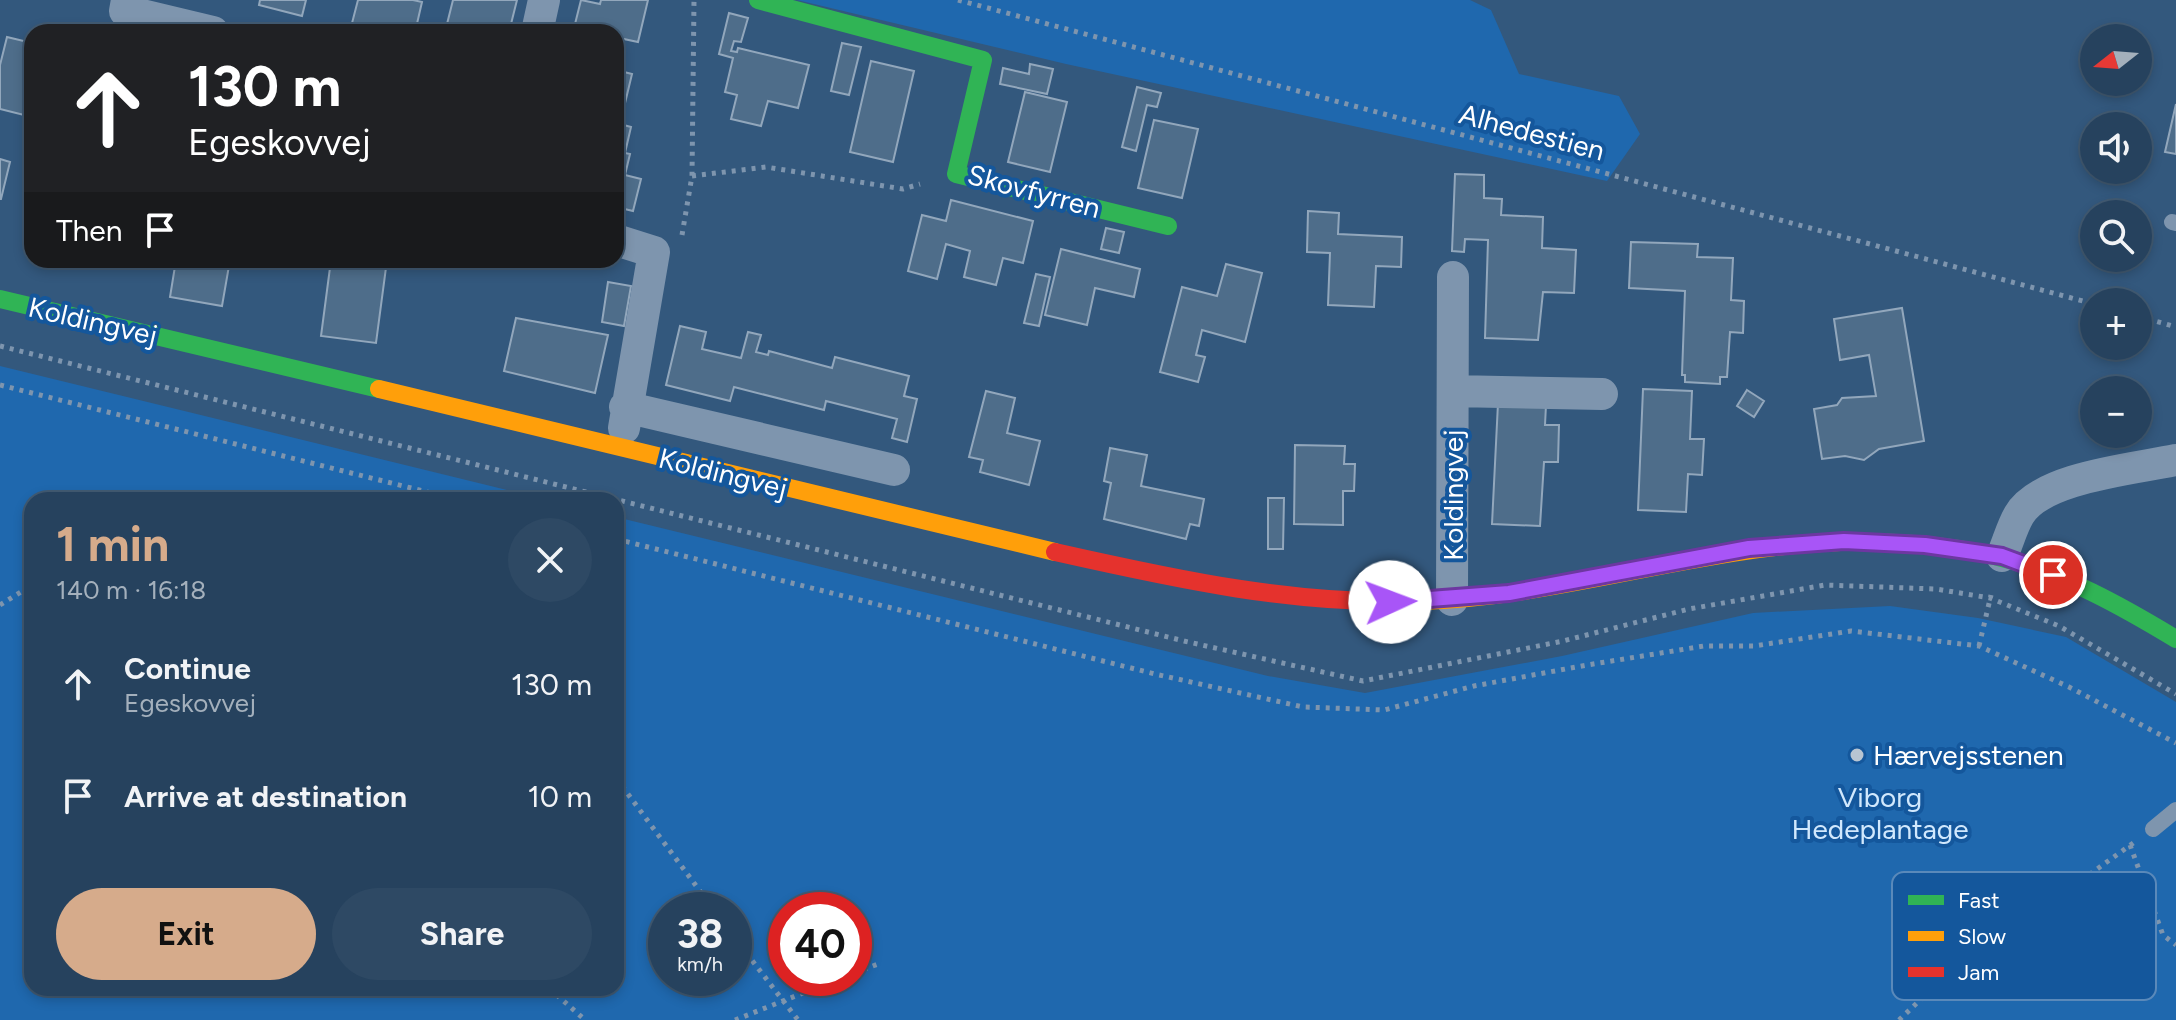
<!DOCTYPE html>
<meta charset="utf-8">
<style>
:root{--surface:#26425e;--page:#2e4964;--text:#f1f3f6;--muted:#a4b0bc;--line:#425b73;--accent:#d6ab8b}
body{margin:0;font-family:Figtree,sans-serif;background:var(--page);color:var(--text);height:100vh;display:flex;flex-direction:column;font-size:30px;white-space:nowrap}
*{box-sizing:border-box;margin:0}
p{font-size:26px;color:var(--muted)}
.icon{flex:none;width:44px;height:44px;fill:none;stroke:currentColor;stroke-width:2;stroke-linecap:round;stroke-linejoin:round}
.map{position:relative;flex:1;overflow:hidden}
.details{position:absolute;left:24px;top:492px;width:600px;height:504px;display:flex;flex-direction:column;background:var(--surface);border-radius:24px;box-shadow:0 4px 12px #0003,0 0 0 2px var(--line)}
.details>*{flex:none}
.guide{position:absolute;left:24px;top:24px;width:600px;height:244px;border-radius:24px;box-shadow:0 4px 12px #0003,0 0 0 2px var(--line);background:#202124;color:#fff;overflow:hidden}
.needle{width:52px;rotate:253deg}
.buttons{position:absolute;left:2080px;top:24px;display:grid;gap:16px}
.buttons a{display:grid;place-items:center;width:72px;height:72px;border-radius:50%;background:var(--surface);box-shadow:0 4px 12px #0003,0 0 0 2px var(--line);font-size:40px}
.speed{position:absolute;left:648px;top:892px;display:flex;gap:16px;font-size:40px;font-weight:700;text-align:center}
.speed>*{display:grid;place-content:center;width:104px;height:104px;border-radius:50%;background:var(--surface);box-shadow:0 4px 12px #0003,0 0 0 2px var(--line);line-height:1}
.speed small{font-size:20px;font-weight:400}
.speed .limit{border:12px solid #d22;background:#fff;color:#111}
.pin{position:absolute;display:grid;place-items:center;width:68px;height:68px;color:#fff;margin:-34px;border:4px solid #fff;border-radius:50%;box-shadow:0 2px 8px #0007}
.me{position:absolute;width:88px;margin:-44px;rotate:88deg;stroke-linejoin:round;filter:drop-shadow(0 0 6px #0008)}
.turn{display:flex;align-items:center;gap:28px;height:168px;padding:0 32px;font-size:36px}
.turn .icon{width:104px;height:104px;stroke-width:2.5}
.turn b{display:block;font-size:56px;line-height:68px}
.then{display:flex;align-items:center;height:76px;padding:0 32px;background:#0003;gap:16px;font-size:30px}
.round{display:grid;place-items:center;flex:none;width:84px;height:84px;border-radius:42px;background:var(--page)}
.head{display:flex;align-items:center;justify-content:space-between;height:136px;padding:0 32px}
h1{font-size:48px;font-weight:700;line-height:60px;color:var(--accent)}
.cta{display:flex;gap:16px;margin-top:auto;padding:16px 32px}
.cta a{flex:1;height:92px;border-radius:48px;background:var(--accent);color:#111;font-size:32px;font-weight:700;line-height:92px;text-align:center}
.cta a+a{background:var(--page);color:var(--text)}
ul{padding:0;list-style:none}
li{display:flex;align-items:center;gap:24px;height:112px;padding:0 32px}
li div{flex:1}
li b{display:block;font-size:30px}
li em{font-style:normal}
.map>svg:first-child{display:block}
</style>
<div class="map">
<svg width="2176" height="1020" viewBox="0 0 2176 1020">
<rect width="100%" height="100%" fill="#33587d"/>
<!-- green -->
<path fill="#1f68ae" fill-rule="evenodd" d="M797,0H1470L1491,10L1519,74L1619,96L1640,134L1607,181L1066,64Z
M0,366L548,500H32V988H616V517L1268,676L1365,693L1562,656L1753,613L1890,606L1978,618L2066,637L2176,702V1020H0ZM666,910H734V978H666ZM786,910H854V978H786Z"/>
<!-- building -->
<path fill="#4e6d8a" stroke="#92a7bc" stroke-width="2" d="M260,0H306L302,16L259,5Z
M358,0H413L422,2L416,28L401,24L398,32H370L351,27Z
M453,0H517L509,32H445Z
M581,0L600,4L601,0H648L638,42L619,38L616,50V32H573Z
M729,13L748,18L741,42L734,41L731,51L737,52L738,48L809,65L798,108L768,101L761,126L731,119L737,95L725,92L733,58L719,54Z
M7,37L32,43V117L0,109V65Z
M842,43L861,47L849,95L831,91Z
M871,61L914,71L893,162L850,152Z
M1030,64L1053,69L1047,94L1000,84L1003,68L1029,74Z
M616,70L632,74L620,124L631,127L625,153L630,154L625,175L641,179L633,211L616,207Z
M1137,87L1161,93L1157,107L1147,105L1136,151L1122,147Z
M1025,92L1067,102L1050,172L1008,162Z
M2176,104V154L2165,152Z
M1154,120L1198,129L1182,198L1138,188Z
M0,159L10,162L1,199H0Z
M1455,174L1484,175V198L1502,199L1501,215L1543,217L1542,248L1576,250L1574,293L1543,292L1538,340L1485,338L1488,240L1465,239L1464,252L1452,251Z
M951,200L1033,221L1023,263L1003,258L996,285L964,277L970,251L946,244L937,279L908,271L922,215L946,221Z
M1308,211L1339,213L1338,234L1402,237L1401,267L1376,266L1374,307L1328,305L1330,253L1307,252Z
M1106,228L1124,232L1119,253L1101,249Z
M1631,242L1698,244L1697,257L1733,258L1731,300L1744,301L1743,333L1730,332L1727,377H1720V384L1685,382V375H1682L1685,291L1629,288Z
M1061,249L1140,269L1134,297L1095,288L1087,325L1045,315Z
M176,260H230L222,306L170,297Z
M331,260H387L376,343L321,336Z
M1226,264L1262,273L1245,342L1202,330L1196,355L1205,357L1198,382L1160,372L1182,287L1217,296Z
M1036,274L1050,277L1039,326L1024,323Z
M608,282L631,286L624,326L602,322Z
M1902,308L1924,441L1879,449L1864,460L1845,456L1822,459L1814,409L1837,405L1842,398L1876,396L1869,355L1840,360L1834,319Z
M516,318L608,335L595,393L504,371Z
M680,326L706,332L702,349L741,358L748,332L761,335L756,352L768,355L769,351L832,368L835,357L909,376L904,396L917,399L907,442L892,438L897,419L826,401L824,410L734,387L730,401L666,385Z
M1643,389L1692,391L1690,439H1704L1702,475L1688,474L1686,512L1638,510Z
M1747,390L1764,401L1754,417L1737,406Z
M986,391L1015,398L1007,433L1040,441L1029,485L980,472L983,460L969,457Z
M1498,403L1546,405L1545,425H1559L1558,462H1544L1540,526L1492,524Z
M1295,445L1345,446L1344,464H1355L1354,491H1343V525L1294,524Z
M1110,448L1147,455L1141,486L1204,499L1199,526L1190,524L1186,539L1104,519L1111,483L1104,481Z
M1268,498H1284L1283,549H1268Z"/>
<g fill="none" stroke-linecap="round" stroke-linejoin="round">
<!-- path -->
<path stroke="#7e95ae" stroke-width="5" stroke-dasharray="4 6" stroke-linecap="butt" d="M958,0L2094,304
M692,176L766,167L903,189L920,184
M682,235L692,176L694,0
M2138,316L2176,327
M0,346L1184,641L1363,681L1563,641L1689,609L1825,585L1936,589L1990,598L2059,626L2176,694
M0,385L459,500
M616,539L1155,674L1303,707L1384,710L1474,686L1587,665L1704,646H1754L1851,631L1979,646L2069,687L2176,743
M0,605L32,585
M1979,646L1991,595
M616,778L714,910
M2130,845L2163,935L2176,945
M734,937L798,1020
M854,973L878,964
M549,988L585,1020
M735,1020L841,978
M1899,1020L1936,985L2136,841"/>
<!-- lane -->
<path stroke="#7e95ae" stroke-width="16" d="M2172,222L2176,223
M2153,829L2176,810"/>
<!-- street -->
<path stroke="#7e95ae" stroke-width="32" d="M127,0L125,11L213,32
M537,32L544,0
M616,240L654,252L624,428
M1453,391L1602,394
M625,407L894,470
M2002,556C2008,542 2012,527 2019,515C2041,477 2135,469 2176,460
M1452,600L1453,277"/>
<!-- fast -->
<path stroke="#30b455" stroke-width="18" d="M758,0L983,60L956,174L1168,226
M0,299L379,389
M1840,542C1984,540 2054,565 2176,639"/>
<!-- slow -->
<path stroke="#ff9f0a" stroke-width="18" d="M379,389L1055,552
M1422,601C1564,596 1698,547 1840,542"/>
<!-- jam -->
<path stroke="#e5322d" stroke-width="18" d="M1055,552C1175,579 1298,606 1422,601"/>
</g>
<g fill="none" stroke-linecap="round" stroke-linejoin="round">
<!-- route casing -->
<g stroke="#6d37a1" stroke-width="20">
<path id="route" d="M1390,602L1509,593L1749,548L1844,541L1925,545L2002,556L2053,575"/>
</g>
<!-- route -->
<use href="#route" stroke="#a855f7" stroke-width="14"/>
</g>
<!-- markers -->
<circle fill="#b8c5d2" stroke="#14579c" stroke-width="3" cx="1857" cy="755" r="8"/>
<g text-anchor="middle" stroke-width="8" stroke-linejoin="round" paint-order="stroke">
<!-- street labels -->
<g font-size="28" fill="#fff" stroke="#14579c">
<text transform="translate(1532 132) rotate(15)" y="10">Alhedestien</text>
<text transform="translate(1034 191) rotate(15)" y="10">Skovfyrren</text>
<text transform="translate(93 321) rotate(13)" y="10">Koldingvej</text>
<text transform="translate(723 473) rotate(14)" y="10">Koldingvej</text>
<text transform="translate(1453 495) rotate(-90)" y="10">Koldingvej</text>
</g>
<!-- poi labels -->
<g font-size="28" fill="#fff" stroke="#14579c" text-anchor="start">
<text x="1873" y="765">Hærvejsstenen</text>
</g>
<!-- park labels -->
<g font-size="28" fill="#d1e8fd" stroke="#14579c">
<text x="1880" y="807">Viborg<tspan x="1880" dy="32">Hedeplantage</tspan></text>
</g>
</g>
<!-- legend -->
<rect x="1892" y="872" width="264" height="128" rx="12" fill="#14579c" stroke="#5a89ba" stroke-width="2"/>
<rect x="1908" y="895" width="36" height="10" fill="#30b455"/>
<rect x="1908" y="931" width="36" height="10" fill="#ff9f0a"/>
<rect x="1908" y="967" width="36" height="10" fill="#e5322d"/>
<g font-size="22" fill="#fff">
<text x="1958" y="908">Fast</text>
<text x="1958" y="944">Slow</text>
<text x="1958" y="980">Jam</text>
</g>
</svg>
<div class="buttons">
<a><svg class="needle" viewBox="-14 -14 28 28"><path d="M0-13l5 13h-10z" fill="#e53935"/><path d="M0 13l5-13h-10z" fill="#a4b0bc"/></svg></a>
<a><svg class="icon" aria-label="sound" viewBox="0 0 24 24"><path d="M4 9h4l5-4v14l-5-4H4zM17 9q2 3 0 6"/></svg></a>
<a><svg class="icon" aria-label="search" viewBox="0 0 24 24"><circle cx="10" cy="10" r="6"/><path d="M15 15l6 6"/></svg></a>
<a>+</a>
<a>−</a>
</div>
<div class="speed"><div>38<small>km/h</small></div><div class="limit">40</div></div>
<div class="pin" style="left:2053px;top:575px;background:#d93025"><svg class="icon" aria-label="arrive" viewBox="0 0 24 24"><path d="M6 21V4h12l-3 4 3 4H6"/></svg></div>
<svg class="me" style="left:1390px;top:602px" viewBox="-20 -20 40 40"><circle r="19" fill="#fff"/><path d="M0-13L10 11 0 6-10 11z" fill="#a855f7"/></svg>
<div class="guide">
<div class="turn"><svg class="icon" aria-label="ahead" viewBox="0 0 24 24"><path d="M12 20V5M6 11l6-6 6 6"/></svg><div><b>130 m</b>Egeskovvej</div></div>
<div class="then">Then<svg class="icon" aria-label="arrive" viewBox="0 0 24 24"><path d="M6 21V4h12l-3 4 3 4H6"/></svg></div>
</div>
<section class="details">
<div class="head"><div><h1>1 min</h1><p>140 m · 16:18</p></div><a class="round"><svg class="icon" aria-label="close" viewBox="0 0 24 24"><path d="M6 6l12 12M18 6L6 18"/></svg></a></div>
<ul>
<li><svg class="icon" aria-label="ahead" viewBox="0 0 24 24"><path d="M12 20V5M6 11l6-6 6 6"/></svg><div><b>Continue</b><p>Egeskovvej</p></div><em>130 m</em></li>
<li><svg class="icon" aria-label="arrive" viewBox="0 0 24 24"><path d="M6 21V4h12l-3 4 3 4H6"/></svg><div><b>Arrive at destination</b></div><em>10 m</em></li>
</ul>
<div class="cta"><a>Exit</a><a>Share</a></div>
</section>
</div>
